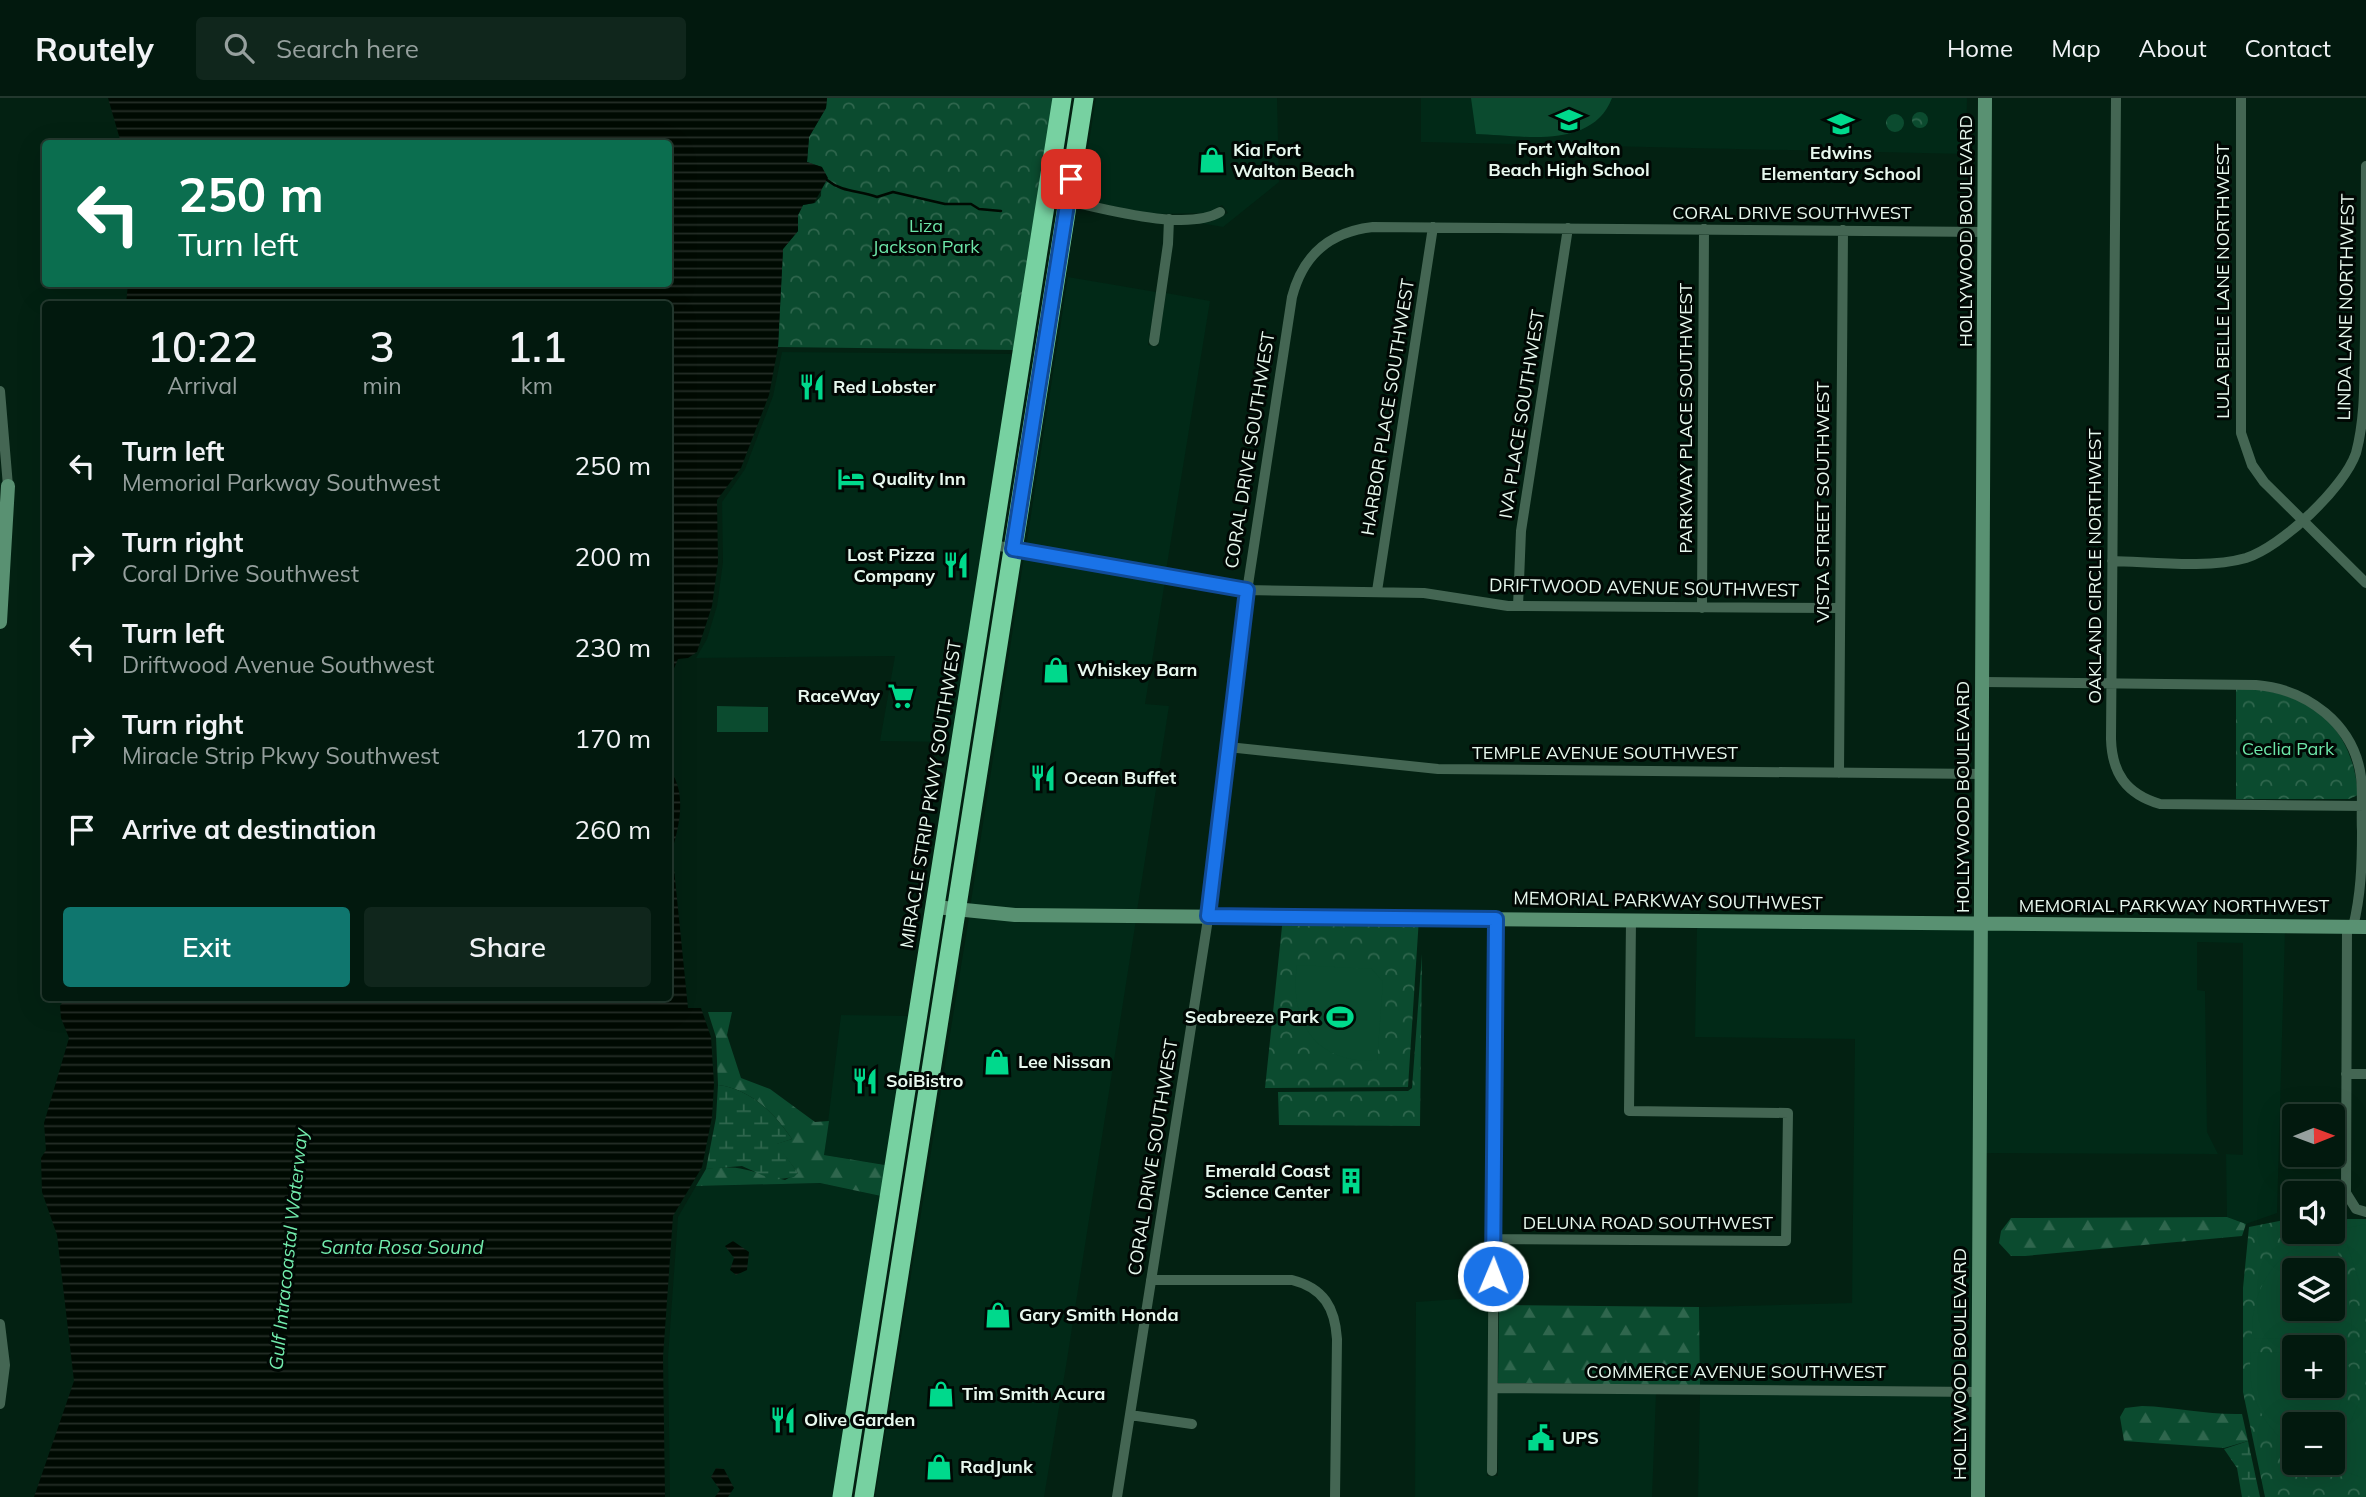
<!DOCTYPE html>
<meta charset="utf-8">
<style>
:root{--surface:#02190e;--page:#10261c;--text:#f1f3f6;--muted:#96a09e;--line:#23382e;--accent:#0f766e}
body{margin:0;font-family:Mulish,sans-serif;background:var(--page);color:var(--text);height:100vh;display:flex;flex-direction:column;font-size:26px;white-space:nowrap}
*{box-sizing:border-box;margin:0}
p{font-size:23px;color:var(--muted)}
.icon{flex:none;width:38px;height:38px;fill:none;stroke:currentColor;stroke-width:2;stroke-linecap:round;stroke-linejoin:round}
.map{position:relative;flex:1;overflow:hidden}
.drawer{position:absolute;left:42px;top:203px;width:630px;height:700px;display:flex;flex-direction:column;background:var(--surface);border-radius:7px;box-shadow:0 7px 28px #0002,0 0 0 2px var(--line)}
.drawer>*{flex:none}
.hud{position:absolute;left:42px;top:42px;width:630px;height:147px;border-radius:7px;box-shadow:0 7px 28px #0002,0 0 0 2px var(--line);background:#0b6e4f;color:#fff;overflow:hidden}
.needle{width:46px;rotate:89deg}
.buttons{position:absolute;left:2282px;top:1006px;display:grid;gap:14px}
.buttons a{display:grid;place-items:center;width:63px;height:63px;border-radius:7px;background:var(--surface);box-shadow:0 7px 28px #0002,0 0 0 2px var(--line);font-size:35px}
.pin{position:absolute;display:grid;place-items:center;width:60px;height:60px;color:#fff;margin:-30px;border-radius:14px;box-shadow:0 4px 10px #0006}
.me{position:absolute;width:77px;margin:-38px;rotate:1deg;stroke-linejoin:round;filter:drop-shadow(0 0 5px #0008)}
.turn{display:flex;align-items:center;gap:24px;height:147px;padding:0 21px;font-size:32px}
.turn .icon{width:91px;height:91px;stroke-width:2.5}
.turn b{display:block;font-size:49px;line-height:60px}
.eta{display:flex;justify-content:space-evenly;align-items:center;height:119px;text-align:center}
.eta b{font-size:42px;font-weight:600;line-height:49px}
.cta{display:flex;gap:14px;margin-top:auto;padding:14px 21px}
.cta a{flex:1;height:80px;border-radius:7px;background:var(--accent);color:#fff;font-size:28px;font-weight:600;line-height:80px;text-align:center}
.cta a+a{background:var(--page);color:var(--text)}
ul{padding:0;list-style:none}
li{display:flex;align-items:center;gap:21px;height:91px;padding:0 21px}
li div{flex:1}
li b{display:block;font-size:26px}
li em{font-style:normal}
header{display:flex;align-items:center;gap:42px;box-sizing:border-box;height:98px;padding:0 35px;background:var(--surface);border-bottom:2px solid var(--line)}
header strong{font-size:33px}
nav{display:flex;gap:38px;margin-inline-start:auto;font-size:24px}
.search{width:490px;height:63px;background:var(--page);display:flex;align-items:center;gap:18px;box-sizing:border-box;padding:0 24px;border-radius:7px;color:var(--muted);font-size:26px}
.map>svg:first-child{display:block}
</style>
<header>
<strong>Routely</strong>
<div class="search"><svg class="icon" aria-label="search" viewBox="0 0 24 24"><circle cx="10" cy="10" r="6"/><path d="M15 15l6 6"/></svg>Search here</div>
<nav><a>Home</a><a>Map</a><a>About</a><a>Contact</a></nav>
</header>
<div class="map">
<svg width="2366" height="1399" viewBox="0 0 2366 1399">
<defs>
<pattern id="forest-firs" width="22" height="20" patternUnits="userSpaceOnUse" patternTransform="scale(1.75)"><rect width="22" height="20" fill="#0b4b2f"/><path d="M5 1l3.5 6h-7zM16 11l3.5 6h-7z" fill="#2f664d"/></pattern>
<pattern id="wetland-marsh" width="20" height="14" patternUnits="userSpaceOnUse" patternTransform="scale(1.75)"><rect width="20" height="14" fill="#0b4b2f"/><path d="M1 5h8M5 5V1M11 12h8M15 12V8" fill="none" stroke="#2f664d"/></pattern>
<pattern id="park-crowns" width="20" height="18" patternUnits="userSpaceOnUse" patternTransform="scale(1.75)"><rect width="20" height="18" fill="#0b4b2f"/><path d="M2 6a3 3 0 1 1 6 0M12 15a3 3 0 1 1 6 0" fill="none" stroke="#2f664d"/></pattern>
<pattern id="water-rules" width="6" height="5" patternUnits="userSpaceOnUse" patternTransform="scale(1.75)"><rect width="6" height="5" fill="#000a02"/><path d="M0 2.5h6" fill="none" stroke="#252e27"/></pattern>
</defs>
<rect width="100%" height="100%" fill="#032112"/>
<!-- built -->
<path fill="#012917" d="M1096,0H1277L1279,84L1223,129L1200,125L1210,124L1228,115L1222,107L1208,115L1151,116L1080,101Z
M1421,0H1967L1966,56L1421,44Z
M1068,179L1156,194L1148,247L1158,248L1166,195L1210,203L1166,473L1026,449Z
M782,254L1012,256L952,644L880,643L895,558L696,560L707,541L717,508L723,464L722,404L745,371L773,298Z
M1024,459L1165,483L1145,606L1169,608L1137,813L970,810Z
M969,819L1136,822L1067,1262L1044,1399H875Z
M1697,828L1976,831L1974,1289L1700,1287L1699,1209L1852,1205L1855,941L1695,939Z
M1987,831L2285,833L2277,1115L2246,1126L2227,1119L2226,1056L2243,1057V845L2197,844V892L2205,893L2207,1034L2218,1056L1986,1055Z
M841,917L909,918L885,1067L824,1057Z
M820,1085L881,1098L833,1399H670L668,1259L678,1119L696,1088Z
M1488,1199L1487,1378H1498V1294L1656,1296L1652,1399H1415L1416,1204Z
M1700,1296L1974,1298L1973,1399H1698Z"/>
<!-- forest -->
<path fill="url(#forest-firs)" d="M708,914H732L727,937L741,980L770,991L815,1024L829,1023L824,1057L885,1067L881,1098L820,1085L696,1088L706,1071C739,1065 754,1075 785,1082L798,1075L776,1046L792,1041C775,1016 751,991 718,987L716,939Z
M2227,1119L2246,1126L2242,1138L2025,1158H2011L1999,1145L2001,1133L2011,1120Z
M1499,1207L1699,1209L1700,1287L1498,1285Z
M2142,1308C2176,1309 2208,1317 2242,1316L2248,1343L2224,1350L2124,1343L2120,1319L2125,1310Z"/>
<!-- wetland -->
<path fill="url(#wetland-marsh)" d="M718,987C751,991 775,1016 792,1041L777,1046L798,1075L794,1079L773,1082L742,1068L706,1071L716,1020Z
M2248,1343L2260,1399H2242L2237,1370L2224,1351Z"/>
<!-- park -->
<path fill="url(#park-crowns)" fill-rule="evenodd" d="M827,0H1062L1021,252L778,249L783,151L798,133V117L803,107L815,105L821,98L822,69L807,64L809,39L826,10Z
M1912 22a8 8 0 1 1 16 0a8 8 0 1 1-16 0Z
M1886 25a9 9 0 1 1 18 0a9 9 0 1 1-18 0Z
M2236,590C2306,591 2353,625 2358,697L2349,701H2236Z
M1283,819L1419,820L1408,989L1265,990Z
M1422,856L1420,1028L1279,1027L1278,994L1408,993L1412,990Z
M2294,1120V1134H2333V1121H2366V1399H2265L2243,1294V1190L2249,1129ZM2294,1172H2333V1211H2294ZM2294,1250H2333V1288H2294ZM2294,1326H2333V1365H2294Z"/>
<!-- pitch -->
<path fill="#0b4b2f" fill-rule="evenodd" d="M1471,0H1612C1592,53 1519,37 1476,36Z
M717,608L768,609V634H717Z
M1297,867L1372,871L1383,884L1377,963C1315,965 1289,925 1297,867Z
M2366,1126V1205L2342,1131Z
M2334,1137L2349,1201L2352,1231L2346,1238L2314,1241L2252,1240C2250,1186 2280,1145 2334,1137ZM2333,1172V1211H2294V1172Z
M2251,1254L2294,1255V1288H2333V1259L2344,1262L2350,1270L2333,1332V1326H2294V1350C2260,1327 2246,1294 2251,1254Z
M2366,1288V1381L2331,1369Z"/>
<!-- water -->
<path fill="url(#water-rules)" d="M108,0H827L826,10L809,39L807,64L822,69L828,80L814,105L803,107L798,117V133L783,151L778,249L769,297L741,370L717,402L718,464L712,508L697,554L688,560L678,561L669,582L668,206H126L128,186H668V46L121,45Z
M669,670C689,698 678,732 669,763Z
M669,771H674L688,910H701L711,939L714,986L712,1019L702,1069L673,1118L663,1259L665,1399H34L74,1283L57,1137L42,1094L41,1060L46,1052L44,1025L69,940L61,920L60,908L65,900H668Z
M733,1143L749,1154L747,1172L736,1177L730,1172L734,1160L725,1148Z
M716,1370L724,1371L734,1390L728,1399H715L720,1392L711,1379Z"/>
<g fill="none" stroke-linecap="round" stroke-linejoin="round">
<!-- stream -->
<path stroke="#000a02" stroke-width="2.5" d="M827,82C843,95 859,92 877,99L893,94L945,106H971L979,111L1001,113"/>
<!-- street -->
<path stroke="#446653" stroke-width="10" d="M2116,0L2111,641C2112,675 2126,696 2160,706L2366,708
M2241,0V335L2252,367L2264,384L2366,485
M1068,103C1105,111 1187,134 1220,114
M1154,243L1168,146L1169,121
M0,293L8,388
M991,446L1061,462L1247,492L1424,495L1508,508L1840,510
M2112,463C2152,464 2208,471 2246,460C2281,449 2344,390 2356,355C2366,318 2364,278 2365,239C2365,182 2366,125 2366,68
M1377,493L1433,129
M1518,508L1521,433L1568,130
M1702,510L1704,131
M1983,584L2256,587C2307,591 2354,626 2361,679C2363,696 2361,715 2362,733C2362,766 2361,797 2353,829
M1228,649L1438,671L1983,676
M1839,675L1843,132
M2347,829L2346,1095L2356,1111L2366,1114
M2346,976H2366
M1494,1141L1786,1143L1788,1015L1629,1013L1631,822
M1151,1182H1292C1324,1190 1335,1210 1337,1241L1335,1399
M0,1226L5,1267L0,1306
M1493,1290L1979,1294
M1130,1317L1192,1326
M1492,1373L1496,821
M1117,1399L1208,821L1242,526L1292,199C1303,157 1329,134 1373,129L1986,134"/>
<!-- secondary -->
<path stroke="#599172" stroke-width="14" d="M0,524L8,388
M935,809L1015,817L2366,829
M1978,1399L1985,0"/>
<!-- highway -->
<path stroke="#77d1a1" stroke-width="19" d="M842,1399L1062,0
M864,1399L1084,0"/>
</g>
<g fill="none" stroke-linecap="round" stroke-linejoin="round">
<!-- route casing -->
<g stroke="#114b97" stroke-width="18">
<path id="route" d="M1071,81L1013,451L1247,492L1208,818L1496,821L1493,1178"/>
</g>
<!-- route -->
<use href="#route" stroke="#1a73e8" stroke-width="12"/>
</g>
<!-- icons -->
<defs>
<g id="school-bare" transform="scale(2.1)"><path d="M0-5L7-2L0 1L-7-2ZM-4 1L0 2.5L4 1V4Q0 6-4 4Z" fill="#00d98c" stroke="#010804" stroke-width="2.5" paint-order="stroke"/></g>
<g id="shop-bare" transform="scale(2.1)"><path d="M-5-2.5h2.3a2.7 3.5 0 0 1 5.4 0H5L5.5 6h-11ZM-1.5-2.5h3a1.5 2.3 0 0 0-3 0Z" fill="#00d98c" stroke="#010804" stroke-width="2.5" paint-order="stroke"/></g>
<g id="restaurant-bare" transform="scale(2.1)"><path d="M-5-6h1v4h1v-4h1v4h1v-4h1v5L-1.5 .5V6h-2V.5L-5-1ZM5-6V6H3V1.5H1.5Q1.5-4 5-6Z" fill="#00d98c" stroke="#010804" stroke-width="2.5" paint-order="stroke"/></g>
<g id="hotel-bare" transform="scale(2.1)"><path d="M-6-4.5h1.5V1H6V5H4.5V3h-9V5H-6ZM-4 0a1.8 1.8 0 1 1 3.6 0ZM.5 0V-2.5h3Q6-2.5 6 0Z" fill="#00d98c" stroke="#010804" stroke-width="2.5" paint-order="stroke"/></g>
<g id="supermarket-bare" transform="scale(2.1)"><path d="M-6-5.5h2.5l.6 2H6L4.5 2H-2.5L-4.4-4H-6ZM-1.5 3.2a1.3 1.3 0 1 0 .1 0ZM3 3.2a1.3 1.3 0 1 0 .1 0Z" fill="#00d98c" stroke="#010804" stroke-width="2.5" paint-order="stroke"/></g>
<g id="stadium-bare" transform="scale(2.1)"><path d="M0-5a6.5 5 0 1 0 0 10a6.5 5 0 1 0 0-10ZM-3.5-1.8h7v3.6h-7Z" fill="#00d98c" stroke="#010804" stroke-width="2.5" paint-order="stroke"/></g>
<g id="building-bare" transform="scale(2.1)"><path d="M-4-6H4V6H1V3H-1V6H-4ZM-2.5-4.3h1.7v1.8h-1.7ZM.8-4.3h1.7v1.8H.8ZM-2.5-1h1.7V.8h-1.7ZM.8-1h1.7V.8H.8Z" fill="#00d98c" stroke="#010804" stroke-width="2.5" paint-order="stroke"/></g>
<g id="civic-bare" transform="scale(2.1)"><path d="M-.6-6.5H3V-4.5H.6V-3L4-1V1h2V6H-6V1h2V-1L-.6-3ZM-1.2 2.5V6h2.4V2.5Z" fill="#00d98c" stroke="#010804" stroke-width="2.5" paint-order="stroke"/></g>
</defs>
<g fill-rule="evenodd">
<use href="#school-bare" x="1569" y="22"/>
<use href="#school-bare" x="1841" y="26"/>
<use href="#shop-bare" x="1212" y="62"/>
<use href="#restaurant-bare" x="812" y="289"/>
<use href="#hotel-bare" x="851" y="381"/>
<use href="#restaurant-bare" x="956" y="467"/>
<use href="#shop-bare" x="1056" y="572"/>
<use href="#supermarket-bare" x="901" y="598"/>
<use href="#restaurant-bare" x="1043" y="680"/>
<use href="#stadium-bare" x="1340" y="919"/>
<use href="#shop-bare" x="997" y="964"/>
<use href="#restaurant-bare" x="865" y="983"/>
<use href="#building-bare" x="1351" y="1083"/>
<use href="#shop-bare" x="998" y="1217"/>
<use href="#shop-bare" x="941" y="1296"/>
<use href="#restaurant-bare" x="783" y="1322"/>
<use href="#civic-bare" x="1541" y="1340"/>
<use href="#shop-bare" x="939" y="1369"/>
</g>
<g text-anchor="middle" stroke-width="6" stroke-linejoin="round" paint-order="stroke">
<!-- poi labels -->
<g font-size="18" font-weight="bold" fill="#e7f8ee" stroke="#010804" text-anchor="start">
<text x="1569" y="57" text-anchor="middle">Fort Walton<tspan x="1569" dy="21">Beach High School</tspan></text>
<text x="1233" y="58">Kia Fort<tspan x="1233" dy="21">Walton Beach</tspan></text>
<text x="1841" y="61" text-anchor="middle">Edwins<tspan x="1841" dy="21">Elementary School</tspan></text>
<text x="833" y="295">Red Lobster</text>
<text x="872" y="387">Quality Inn</text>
<text x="935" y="463" text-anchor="end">Lost Pizza<tspan x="935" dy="21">Company</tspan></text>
<text x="1077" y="578">Whiskey Barn</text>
<text x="880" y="604" text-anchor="end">RaceWay</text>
<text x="1064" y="686">Ocean Buffet</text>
<text x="1319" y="925" text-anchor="end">Seabreeze Park</text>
<text x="1018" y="970">Lee Nissan</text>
<text x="886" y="989">SoiBistro</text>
<text x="1330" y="1079" text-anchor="end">Emerald Coast<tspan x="1330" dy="21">Science Center</tspan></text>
<text x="1019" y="1223">Gary Smith Honda</text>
<text x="962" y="1302">Tim Smith Acura</text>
<text x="804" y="1328">Olive Garden</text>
<text x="1562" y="1346">UPS</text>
<text x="960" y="1375">RadJunk</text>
</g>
<!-- street labels -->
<g font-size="18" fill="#e7f8ee" stroke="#010804">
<text x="1792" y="121">CORAL DRIVE SOUTHWEST</text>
<text transform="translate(1966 133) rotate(-90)" y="6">HOLLYWOOD BOULEVARD</text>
<text transform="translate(2223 183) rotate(-90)" y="6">LULA BELLE LANE NORTHWEST</text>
<text transform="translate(2346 209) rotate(-89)" y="6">LINDA LANE NORTHWEST</text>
<text transform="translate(1388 309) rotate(-81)" y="6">HARBOR PLACE SOUTHWEST</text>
<text transform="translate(1522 316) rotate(-81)" y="6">IVA PLACE SOUTHWEST</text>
<text transform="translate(1686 320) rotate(-90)" y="6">PARKWAY PLACE SOUTHWEST</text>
<text transform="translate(1250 352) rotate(-81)" y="6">CORAL DRIVE SOUTHWEST</text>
<text transform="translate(1823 404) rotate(-90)" y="6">VISTA STREET SOUTHWEST</text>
<text transform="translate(2095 468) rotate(-90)" y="6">OAKLAND CIRCLE NORTHWEST</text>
<text transform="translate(1644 490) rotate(1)" y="6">DRIFTWOOD AVENUE SOUTHWEST</text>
<text x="1605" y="661">TEMPLE AVENUE SOUTHWEST</text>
<text transform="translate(931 696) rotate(-81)" y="6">MIRACLE STRIP PKWY SOUTHWEST</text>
<text transform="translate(1963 699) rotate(-90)" y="6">HOLLYWOOD BOULEVARD</text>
<text transform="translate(1668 803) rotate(1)" y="6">MEMORIAL PARKWAY SOUTHWEST</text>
<text x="2174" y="814">MEMORIAL PARKWAY NORTHWEST</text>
<text transform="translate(1153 1059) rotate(-81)" y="6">CORAL DRIVE SOUTHWEST</text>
<text x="1648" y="1131">DELUNA ROAD SOUTHWEST</text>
<text transform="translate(1960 1266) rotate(-90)" y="6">HOLLYWOOD BOULEVARD</text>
<text x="1736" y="1280">COMMERCE AVENUE SOUTHWEST</text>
</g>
<!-- park labels -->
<g font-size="18" fill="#6de7a9" stroke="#010804">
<text x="926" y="134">Liza<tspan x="926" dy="21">Jackson Park</tspan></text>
<text x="2288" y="657">Ceclia Park</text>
</g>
<!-- water labels -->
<g font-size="19" font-style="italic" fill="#72ecad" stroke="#010804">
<text x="402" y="1156">Santa Rosa Sound</text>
<text transform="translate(288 1151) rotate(-84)" y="7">Gulf Intracoastal Waterway</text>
</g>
</g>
</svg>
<div class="buttons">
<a><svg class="needle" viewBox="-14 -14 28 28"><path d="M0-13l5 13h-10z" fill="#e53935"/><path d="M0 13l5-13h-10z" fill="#96a09e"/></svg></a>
<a><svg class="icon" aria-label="sound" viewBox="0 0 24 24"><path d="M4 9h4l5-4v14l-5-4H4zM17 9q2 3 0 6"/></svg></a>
<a><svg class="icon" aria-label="layers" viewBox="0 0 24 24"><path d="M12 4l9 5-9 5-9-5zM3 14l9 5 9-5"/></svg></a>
<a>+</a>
<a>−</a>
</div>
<div class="pin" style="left:1071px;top:81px;background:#d93025"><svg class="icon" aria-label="arrive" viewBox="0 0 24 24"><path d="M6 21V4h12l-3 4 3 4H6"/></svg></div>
<svg class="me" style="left:1493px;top:1178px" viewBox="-20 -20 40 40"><circle r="17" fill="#1a73e8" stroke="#fff" stroke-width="3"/><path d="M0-11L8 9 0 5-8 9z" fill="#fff"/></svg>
<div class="hud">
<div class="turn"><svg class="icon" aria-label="left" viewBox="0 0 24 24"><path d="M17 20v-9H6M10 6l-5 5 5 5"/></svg><div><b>250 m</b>Turn left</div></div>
</div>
<section class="drawer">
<div class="eta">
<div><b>10:22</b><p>Arrival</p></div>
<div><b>3</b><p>min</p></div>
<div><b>1.1</b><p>km</p></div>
</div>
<ul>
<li><svg class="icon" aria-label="left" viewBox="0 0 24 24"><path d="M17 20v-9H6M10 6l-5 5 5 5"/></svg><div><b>Turn left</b><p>Memorial Parkway Southwest</p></div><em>250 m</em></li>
<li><svg class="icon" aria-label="right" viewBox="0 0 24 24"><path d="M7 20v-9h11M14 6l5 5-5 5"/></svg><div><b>Turn right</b><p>Coral Drive Southwest</p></div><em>200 m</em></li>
<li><svg class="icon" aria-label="left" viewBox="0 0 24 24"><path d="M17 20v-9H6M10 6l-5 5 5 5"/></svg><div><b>Turn left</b><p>Driftwood Avenue Southwest</p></div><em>230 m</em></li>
<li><svg class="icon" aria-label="right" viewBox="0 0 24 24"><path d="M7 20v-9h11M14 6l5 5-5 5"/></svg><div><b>Turn right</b><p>Miracle Strip Pkwy Southwest</p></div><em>170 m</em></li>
<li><svg class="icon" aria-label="arrive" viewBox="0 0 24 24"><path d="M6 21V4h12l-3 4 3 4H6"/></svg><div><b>Arrive at destination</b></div><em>260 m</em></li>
</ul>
<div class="cta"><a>Exit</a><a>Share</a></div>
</section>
</div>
